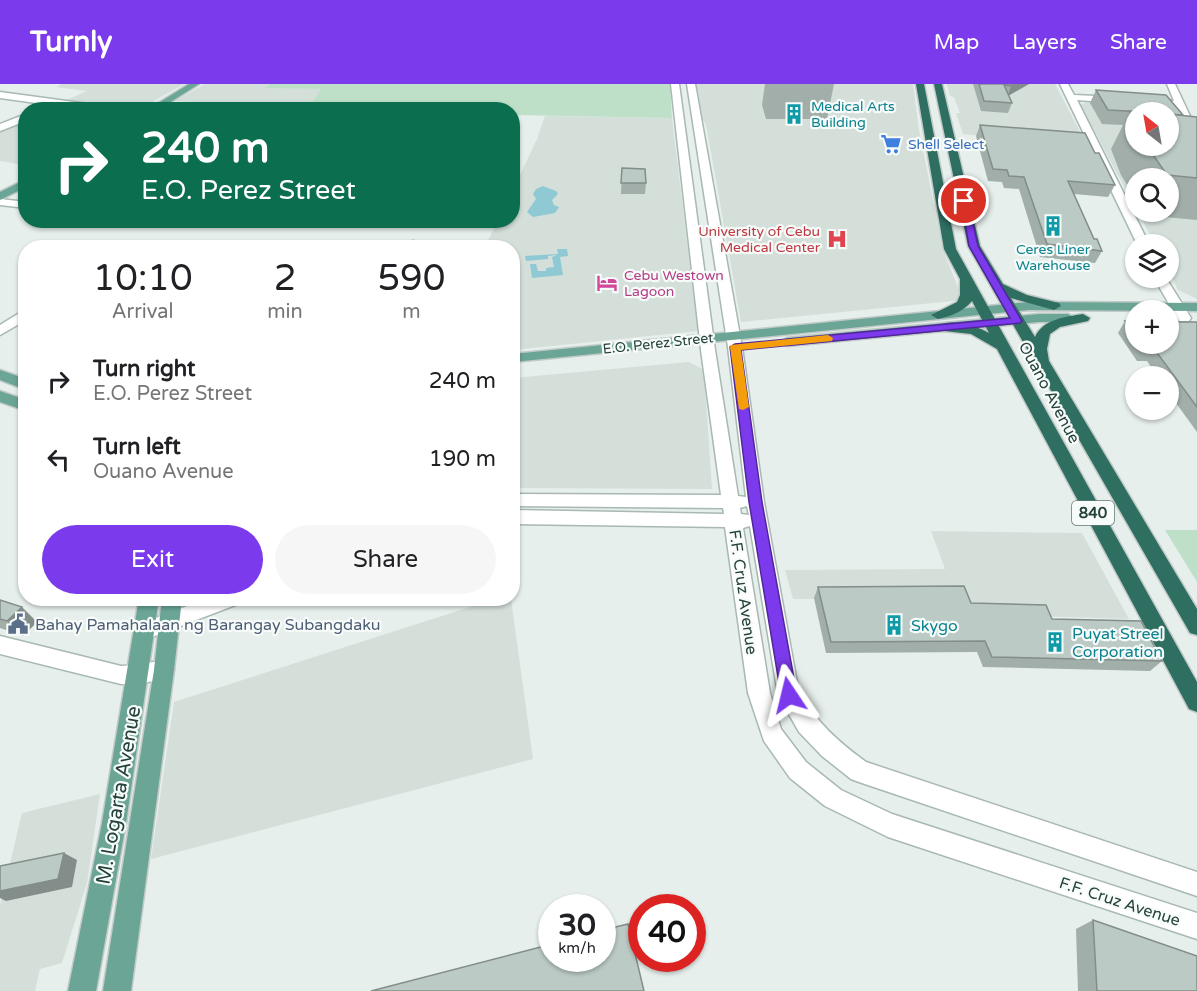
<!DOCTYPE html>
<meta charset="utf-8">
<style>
:root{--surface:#fff;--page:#f6f6f6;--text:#202124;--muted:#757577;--accent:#7c3aed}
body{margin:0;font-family:"Varela Round",sans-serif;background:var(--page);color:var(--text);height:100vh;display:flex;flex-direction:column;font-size:22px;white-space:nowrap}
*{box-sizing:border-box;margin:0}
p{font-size:20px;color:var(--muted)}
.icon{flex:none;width:33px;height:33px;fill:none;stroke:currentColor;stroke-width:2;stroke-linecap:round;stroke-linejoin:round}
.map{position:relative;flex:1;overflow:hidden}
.panel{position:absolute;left:18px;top:156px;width:502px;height:366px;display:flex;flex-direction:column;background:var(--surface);border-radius:24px;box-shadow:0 2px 4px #0004}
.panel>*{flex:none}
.top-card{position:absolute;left:18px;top:18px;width:502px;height:126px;border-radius:24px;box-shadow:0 2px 4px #0004;background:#0b6e4f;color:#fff;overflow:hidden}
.needle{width:39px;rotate:329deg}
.controls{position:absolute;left:1125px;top:18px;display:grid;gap:12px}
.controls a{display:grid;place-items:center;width:54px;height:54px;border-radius:50%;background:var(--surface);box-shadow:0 2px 4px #0004;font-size:30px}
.speed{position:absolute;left:538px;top:810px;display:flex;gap:12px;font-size:30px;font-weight:700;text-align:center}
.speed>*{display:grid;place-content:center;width:78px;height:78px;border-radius:50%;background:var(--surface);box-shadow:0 2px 4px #0004;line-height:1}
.speed small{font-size:15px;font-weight:400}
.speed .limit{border:9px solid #d22;background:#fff;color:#111}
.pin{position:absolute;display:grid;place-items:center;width:51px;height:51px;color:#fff;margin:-26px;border:3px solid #fff;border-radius:50%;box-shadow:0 2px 6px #0007}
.me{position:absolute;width:66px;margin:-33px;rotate:350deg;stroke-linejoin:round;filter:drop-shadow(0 0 4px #0008)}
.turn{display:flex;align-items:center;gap:21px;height:126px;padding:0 24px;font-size:27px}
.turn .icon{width:78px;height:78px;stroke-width:2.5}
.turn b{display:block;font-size:42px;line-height:51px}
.eta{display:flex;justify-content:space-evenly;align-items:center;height:102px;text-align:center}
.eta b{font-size:36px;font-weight:600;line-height:42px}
.button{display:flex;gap:12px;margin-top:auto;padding:12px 24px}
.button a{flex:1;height:69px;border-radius:36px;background:var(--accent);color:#fff;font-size:24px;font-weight:600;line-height:69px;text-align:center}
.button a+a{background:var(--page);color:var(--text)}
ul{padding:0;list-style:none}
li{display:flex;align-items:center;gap:18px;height:78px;padding:0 24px}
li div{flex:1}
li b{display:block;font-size:22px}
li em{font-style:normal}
header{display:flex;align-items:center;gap:36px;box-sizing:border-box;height:84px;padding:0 30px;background:var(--accent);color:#fff}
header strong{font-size:28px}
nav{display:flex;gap:33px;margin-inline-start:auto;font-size:21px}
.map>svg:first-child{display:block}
</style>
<header>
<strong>Turnly</strong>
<nav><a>Map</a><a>Layers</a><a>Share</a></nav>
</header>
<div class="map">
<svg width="1197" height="907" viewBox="0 0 1197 907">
<rect width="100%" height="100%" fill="#e6efeb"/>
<!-- built -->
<path fill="#d4dfda" d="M62,0H184L138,26L64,17L87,7L56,3Z
M205,0H269L265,3L322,5L309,23L175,17Z
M695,0H913L919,46L943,166L963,216L741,238L706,40L702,35Z
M947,0H1055L1087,61L963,50L956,29H964H960L954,13L950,12Z
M1088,18L1161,22L1136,28V62H1168L1197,72V215L1178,206L1169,187L1168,160H1155L1138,128H1168V94H1136L1135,123L1082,24L1081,20Z
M545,32L672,34L698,247L513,266V164H484L498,137L513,136V106L537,55Z
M25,34V81L0,77V45Z
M689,278L704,286L712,405L513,404V294Z
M931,447L1082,449L1129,535L965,530L957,513L793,515L785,486L945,485Z
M495,515H511L533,675L151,775L174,618Z
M100,710L87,799L62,879L40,885L35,907H0V821L22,729Z"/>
<!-- green -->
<path fill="#bfe0c8" d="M269,0H670L672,34L513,31V26H363L309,23L321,5L265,4Z
M1165,446H1197V498Z"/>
<!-- water -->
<path fill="#8ec9d4" d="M543,102L556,107L558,110L552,116L554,121L559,123L555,129L533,133L527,128L536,115L533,110L536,105Z
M557,165H567L568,172L560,173L563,191L532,194L530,180H536L538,187H546V184L554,183L552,173L557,171L548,172V175L526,177L525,172L558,170Z"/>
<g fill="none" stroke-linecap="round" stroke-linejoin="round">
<!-- minor casing -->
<g stroke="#a8b8b2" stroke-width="3">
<path id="minor" d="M671,0H679L715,266L738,412L746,413L728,263L687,0H695L742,263L764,418L799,609C818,639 837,657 866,678L1197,788V812L859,698L851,695L822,672L799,648L778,611L750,442L743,444L770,609L781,645L806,678L841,706L892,730L1197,829V855L888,753L825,722L790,694L764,657L748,609L725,443L513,440V426L724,430L723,424L513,422V410L721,411L701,266ZM747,422L749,431L741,430L740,424Z
M1060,0H1068L1074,11L1116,13L1121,16L1116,19L1077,16L1149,160H1137Z
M1167,0H1175L1197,47V61L1192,58L1176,23L1150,21L1145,18L1150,15L1174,17Z
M0,8L111,23L115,26H87L0,14Z
M26,30V37L0,47V40Z
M0,115L26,118V124L0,121Z
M413,157L417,158V164H405L409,158Z
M1154,194H1166L1191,234L1189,237H1179Z
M26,225V236L0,251V241Z
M208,514H240L238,520L152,553L145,555L138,553L135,547L138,541Z
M0,552L121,582C137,582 157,574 171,580L174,586L171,592C155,598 138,600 121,600L0,570Z"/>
</g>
<!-- major casing -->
<g stroke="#c2cac8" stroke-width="3">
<path id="major" d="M189,0H199L158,26H147Z
M26,95V103L0,116V108Z
M1029,218L1197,219V227L1029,226L513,278V270Z
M1039,230H1068L1075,234L1068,238H1039L787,262L780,258L787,254Z
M0,286L26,295V306L0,296Z
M0,307L26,316V327L0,318Z
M139,514H159L126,739L96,907H68L102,739Z
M162,514H182L174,586L131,907H103L154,586Z"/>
</g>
<!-- highway casing -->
<g stroke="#c2cac8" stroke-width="3">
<path id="highway" d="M916,0H924L956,165L1197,598V628L1189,625L997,265L971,250L944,247L937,243C948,233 977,242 989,249L972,217C963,228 951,232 938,235L931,231L957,218L960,211V195L944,165Z
M934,0H942L980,162L1003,200L1027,211L1059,219L1061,222L1054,226L1011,214L1035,253C1043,235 1065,233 1083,230L1090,234L1088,237L1060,243L1050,250L1047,265L1049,277L1197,525V551L1190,549L968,162Z"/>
</g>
<!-- minor -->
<use href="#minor" fill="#fff" fill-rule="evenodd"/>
<!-- major -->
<use href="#major" fill="#6aa596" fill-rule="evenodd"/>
<!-- highway -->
<use href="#highway" fill="#2f6f62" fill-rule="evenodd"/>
</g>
<!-- wall -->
<path fill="#a1aea9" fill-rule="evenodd" d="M765,0H834L827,35H766L762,21Z
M973,0H1029L1008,11L1012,19L1008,29L981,27Z
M1096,6L1182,31L1197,33V136L1144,131L1142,128H1168V94H1136V116L1121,91L1111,65L1123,41L1102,40L1090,19ZM1136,28L1168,62H1136Z
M980,41L1095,69L1115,101L1108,113L1074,110L1094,155L1102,167L1095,179L1040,173L1019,105L1004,104L1002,98L988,97L976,52Z
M622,84L646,99L645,110H621Z
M1125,237L1136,238V260H1168L1197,238V348L1168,308V292H1157L1147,277H1137L1118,249Z
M818,503L971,519L1052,535L1162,577L1150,587L983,583L977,568L826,569L814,514Z
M0,516L37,538L23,552L0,544Z
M1093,836L1197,907H1078L1076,845Z"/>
<!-- shaded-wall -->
<path fill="#838d89" d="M1015,0H1029L1008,12L1011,2Z
M22,523L37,538L23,552L7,537Z
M64,769L77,776L72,803L6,817L0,814V807Z"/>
<!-- building -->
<path fill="#bbcac4" stroke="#838d89" stroke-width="1.5" d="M979,0H1015L1011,2L1004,1L1012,19L984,17Z
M1096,6L1166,11L1183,31L1168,30V28H1146L1108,26Z
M1129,27L1143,28H1136V40Z
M1168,30L1197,33V94L1167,91L1147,62H1168Z
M980,41L1085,49L1095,69H1099L1115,101L1068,97L1094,155H1097L1102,167L1047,160L1024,93L1009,92L1007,86L993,85Z
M622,84L645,85L646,99H621Z
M1125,237L1136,238V252Z
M1168,238H1197V323L1155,266L1145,265L1141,260H1168Z
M964,502L971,519L1046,521L1052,535L1141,537L1162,577L992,573L985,557L831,558L818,503Z
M0,516L22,523L7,537L0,535Z
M64,769L58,795L0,807V782Z
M1093,836L1197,872V907H1097Z
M628,840L644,907H371L552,860V874H603V846Z"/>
<!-- route -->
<path fill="#7c3aed" stroke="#51269a" stroke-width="1.5" d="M961,115L968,117L978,162L1022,237L1020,239L741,266L762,418L797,611L795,616L789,618L783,616L781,611L749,418L730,263L735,260L1010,234L969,162Z"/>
<!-- slow -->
<path fill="#f59e0b" d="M828,251L833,254L832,257L741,266L749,323L743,326L739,325L730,263L731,261Z"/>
<!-- icons -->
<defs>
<g id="building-bare" transform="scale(1.62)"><path d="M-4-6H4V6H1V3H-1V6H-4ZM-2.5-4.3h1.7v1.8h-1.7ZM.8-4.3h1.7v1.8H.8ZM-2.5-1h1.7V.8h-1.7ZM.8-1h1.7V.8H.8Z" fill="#0f9aa8" stroke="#f7fbf9" stroke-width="2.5" paint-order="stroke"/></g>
<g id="supermarket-bare" transform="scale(1.62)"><path d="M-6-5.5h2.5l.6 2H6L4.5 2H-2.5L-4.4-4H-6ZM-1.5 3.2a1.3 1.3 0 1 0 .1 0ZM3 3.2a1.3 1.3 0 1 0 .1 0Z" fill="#3f7fe0" stroke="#f7fbf9" stroke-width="2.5" paint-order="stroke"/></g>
<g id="hospital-bare" transform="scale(1.62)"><path d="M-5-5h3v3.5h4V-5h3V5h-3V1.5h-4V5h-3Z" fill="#e0444e" stroke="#f7fbf9" stroke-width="2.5" paint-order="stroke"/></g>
<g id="hotel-bare" transform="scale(1.62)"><path d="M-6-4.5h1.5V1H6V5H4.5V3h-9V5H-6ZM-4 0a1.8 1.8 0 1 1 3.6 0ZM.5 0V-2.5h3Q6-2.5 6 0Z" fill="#d1479c" stroke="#f7fbf9" stroke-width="2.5" paint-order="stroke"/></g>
<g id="civic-bare" transform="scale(1.62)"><path d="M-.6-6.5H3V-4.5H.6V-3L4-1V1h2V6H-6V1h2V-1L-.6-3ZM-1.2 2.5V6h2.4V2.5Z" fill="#5c6f8a" stroke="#f7fbf9" stroke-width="2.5" paint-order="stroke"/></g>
</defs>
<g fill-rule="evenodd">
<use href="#building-bare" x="794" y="30"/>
<use href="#supermarket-bare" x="891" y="60"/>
<use href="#building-bare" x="1053" y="142"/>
<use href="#hospital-bare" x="837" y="155"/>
<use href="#hotel-bare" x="607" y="199"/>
<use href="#civic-bare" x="18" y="540"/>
<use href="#building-bare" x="894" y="541"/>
<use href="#building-bare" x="1055" y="558"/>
</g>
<g text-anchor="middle" stroke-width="4.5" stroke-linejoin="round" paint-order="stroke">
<!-- far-culture labels -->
<g font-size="14" fill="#0d838f" stroke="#f7fbf9" text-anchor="start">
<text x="811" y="27">Medical Arts<tspan x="811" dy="16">Building</tspan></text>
<text x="1053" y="170" text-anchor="middle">Ceres Liner<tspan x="1053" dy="16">Warehouse</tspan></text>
</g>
<!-- far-shop labels -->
<g font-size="14" fill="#366cbe" stroke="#f7fbf9" text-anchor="start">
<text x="908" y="65">Shell Select</text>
</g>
<!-- far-health labels -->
<g font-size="14" fill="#be3a42" stroke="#f7fbf9" text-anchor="end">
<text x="820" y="152">University of Cebu<tspan x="820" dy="16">Medical Center</tspan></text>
</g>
<!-- far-hotel labels -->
<g font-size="14" fill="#b23c85" stroke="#f7fbf9" text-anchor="start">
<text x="624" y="196">Cebu Westown<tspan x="624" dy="16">Lagoon</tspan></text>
</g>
<!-- far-street labels -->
<g font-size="14" fill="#24423a" stroke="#f7fbf9">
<text transform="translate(658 259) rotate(-6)" y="5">E.O. Perez Street</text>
</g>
<!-- shield labels -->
<rect fill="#f7fbf9" stroke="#637a73" stroke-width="1.5" x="1072" y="417" width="42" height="24" rx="4.5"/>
<g font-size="15" font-weight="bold" fill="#24423a">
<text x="1093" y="434">840</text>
</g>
<!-- street labels -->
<g font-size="16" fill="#24423a" stroke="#f7fbf9">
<text transform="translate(1050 308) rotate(62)" y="6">Ouano Avenue</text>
<text transform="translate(744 508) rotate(82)" y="6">F.F. Cruz Avenue</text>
<text transform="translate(1120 817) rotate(18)" y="6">F.F. Cruz Avenue</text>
</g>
<!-- service labels -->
<g font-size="16" fill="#4e5e75" stroke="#f7fbf9" text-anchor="start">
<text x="35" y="546">Bahay Pamahalaan ng Barangay Subangdaku</text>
</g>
<!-- culture labels -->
<g font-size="16" fill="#0d838f" stroke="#f7fbf9" text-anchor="start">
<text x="911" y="547">Skygo</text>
<text x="1072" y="555">Puyat Streel<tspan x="1072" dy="18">Corporation</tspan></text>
</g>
<!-- near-street labels -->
<g font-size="20" fill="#24423a" stroke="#f7fbf9">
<text transform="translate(118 711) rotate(-80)" y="7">M. Logarta Avenue</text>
</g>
</g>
</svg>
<div class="controls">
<a><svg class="needle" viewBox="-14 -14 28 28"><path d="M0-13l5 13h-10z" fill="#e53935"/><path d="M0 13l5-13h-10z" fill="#757577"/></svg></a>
<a><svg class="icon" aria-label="search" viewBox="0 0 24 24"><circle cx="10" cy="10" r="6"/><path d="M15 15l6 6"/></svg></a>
<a><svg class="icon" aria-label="layers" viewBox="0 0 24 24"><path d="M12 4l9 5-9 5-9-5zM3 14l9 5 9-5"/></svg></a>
<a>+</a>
<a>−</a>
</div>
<div class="speed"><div>30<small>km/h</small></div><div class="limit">40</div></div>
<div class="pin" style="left:964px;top:117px;background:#d93025"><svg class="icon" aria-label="arrive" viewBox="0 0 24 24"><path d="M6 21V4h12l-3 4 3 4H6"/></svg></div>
<svg class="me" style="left:789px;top:611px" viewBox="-20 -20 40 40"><path d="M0-17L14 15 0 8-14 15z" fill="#7c3aed" stroke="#fff" stroke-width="4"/></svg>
<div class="top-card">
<div class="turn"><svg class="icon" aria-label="right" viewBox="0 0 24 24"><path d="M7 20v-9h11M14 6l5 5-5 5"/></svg><div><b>240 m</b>E.O. Perez Street</div></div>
</div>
<section class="panel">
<div class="eta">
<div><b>10:10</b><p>Arrival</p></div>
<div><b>2</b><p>min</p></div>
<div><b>590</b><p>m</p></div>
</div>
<ul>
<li><svg class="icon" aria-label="right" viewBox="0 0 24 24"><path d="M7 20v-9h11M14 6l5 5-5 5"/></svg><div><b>Turn right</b><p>E.O. Perez Street</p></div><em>240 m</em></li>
<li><svg class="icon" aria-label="left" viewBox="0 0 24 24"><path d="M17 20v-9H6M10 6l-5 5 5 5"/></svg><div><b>Turn left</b><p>Ouano Avenue</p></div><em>190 m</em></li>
</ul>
<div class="button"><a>Exit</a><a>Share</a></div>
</section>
</div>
